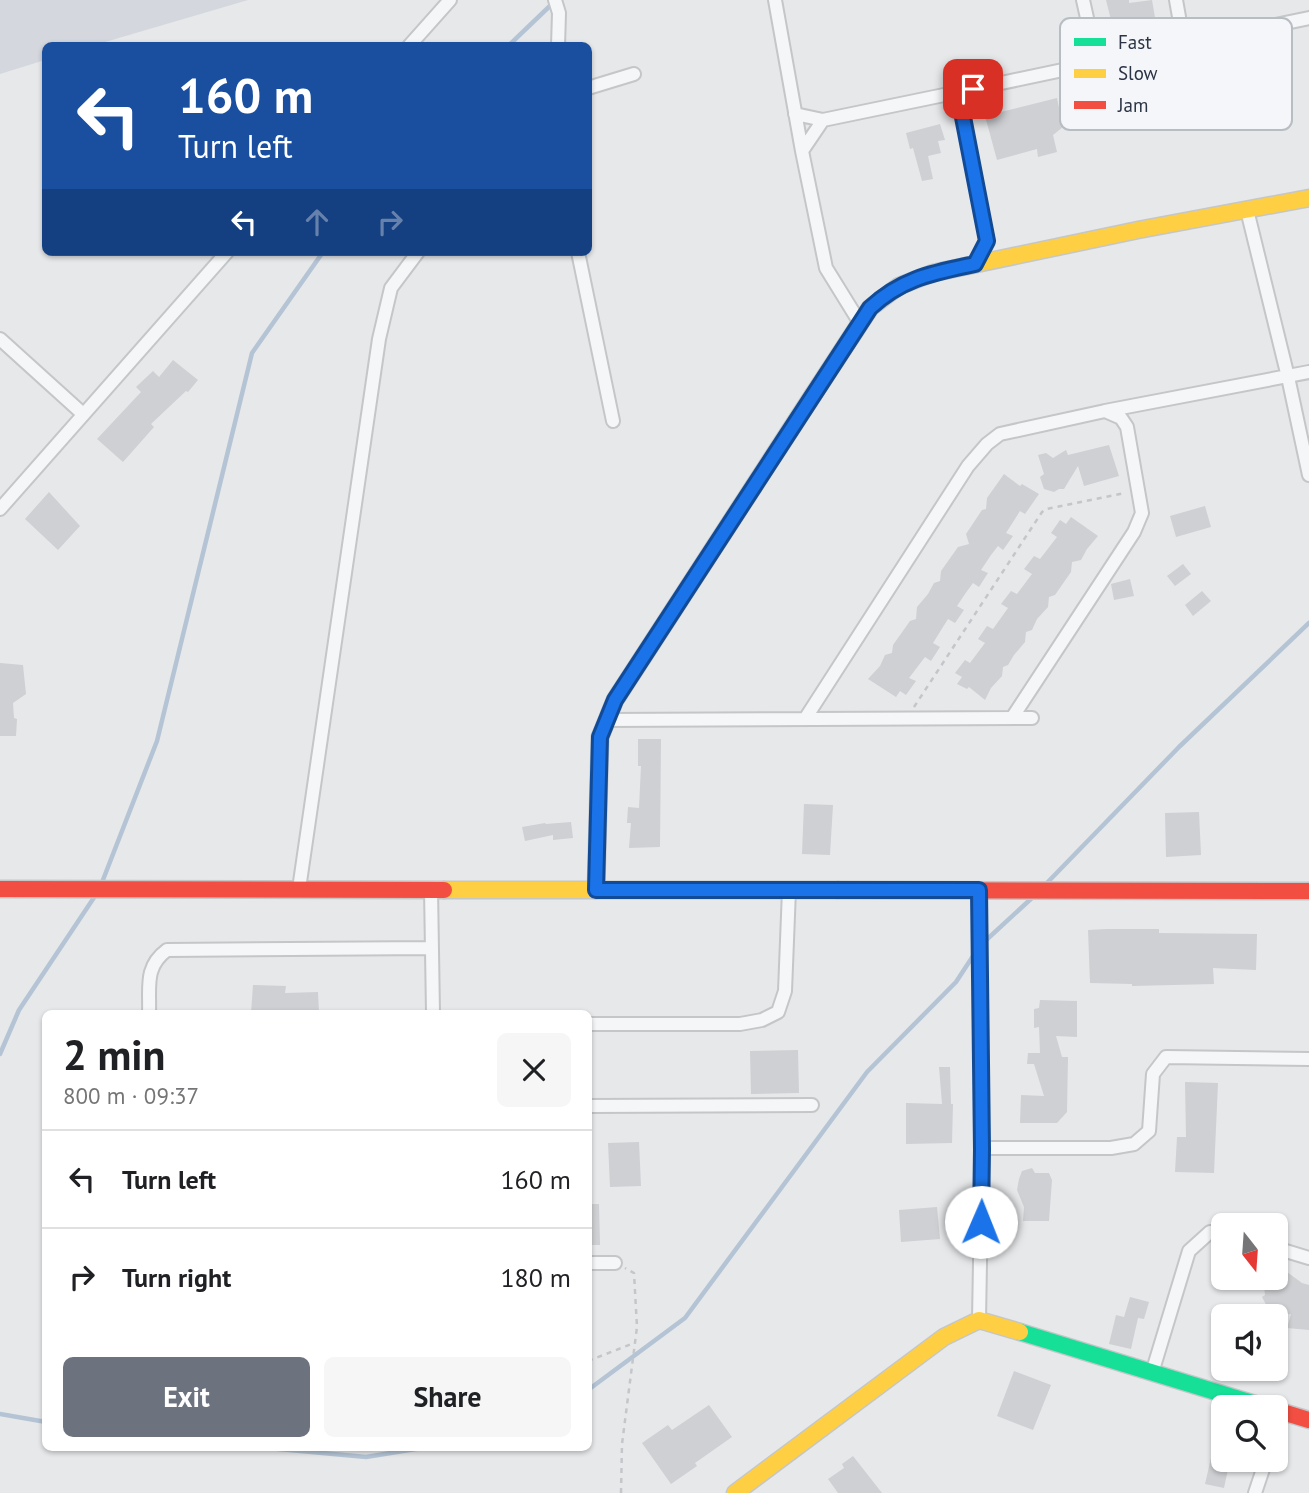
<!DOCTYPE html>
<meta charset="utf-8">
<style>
:root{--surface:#fff;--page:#f6f6f6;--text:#202124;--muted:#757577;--line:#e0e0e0;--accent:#6c737f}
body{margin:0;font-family:"PT Sans",sans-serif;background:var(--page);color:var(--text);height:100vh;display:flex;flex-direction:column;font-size:26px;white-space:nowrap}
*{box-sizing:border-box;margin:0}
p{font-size:23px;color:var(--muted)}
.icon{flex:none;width:38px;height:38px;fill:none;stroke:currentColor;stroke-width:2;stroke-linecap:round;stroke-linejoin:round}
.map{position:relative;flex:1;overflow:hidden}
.panel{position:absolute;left:42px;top:1010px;width:550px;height:441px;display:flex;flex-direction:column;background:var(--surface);border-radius:10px;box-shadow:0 2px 5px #0004}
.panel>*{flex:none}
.top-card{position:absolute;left:42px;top:42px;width:550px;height:214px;border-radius:10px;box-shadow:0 2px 5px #0004;background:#1a4fa0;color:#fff;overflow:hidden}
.needle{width:46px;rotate:163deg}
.buttons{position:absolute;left:1211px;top:1213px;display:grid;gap:14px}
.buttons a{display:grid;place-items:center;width:77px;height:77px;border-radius:10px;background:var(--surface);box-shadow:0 2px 5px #0004;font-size:35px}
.pin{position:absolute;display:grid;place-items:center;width:60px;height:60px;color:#fff;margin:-30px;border-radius:14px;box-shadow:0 4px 10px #0006}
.me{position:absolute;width:77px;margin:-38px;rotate:1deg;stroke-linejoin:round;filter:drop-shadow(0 0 5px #0008)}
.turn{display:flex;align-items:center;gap:24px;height:147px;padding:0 21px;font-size:32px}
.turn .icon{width:91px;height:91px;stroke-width:2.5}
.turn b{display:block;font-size:49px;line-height:60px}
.lanes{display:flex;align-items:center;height:66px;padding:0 21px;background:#0003;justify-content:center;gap:35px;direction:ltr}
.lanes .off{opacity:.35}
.round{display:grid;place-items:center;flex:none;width:74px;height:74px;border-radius:10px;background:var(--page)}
.summary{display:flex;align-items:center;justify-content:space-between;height:119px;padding:0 21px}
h1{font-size:42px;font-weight:700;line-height:52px}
.primary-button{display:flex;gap:14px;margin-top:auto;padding:14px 21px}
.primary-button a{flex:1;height:80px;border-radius:10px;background:var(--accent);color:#fff;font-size:28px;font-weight:700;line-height:80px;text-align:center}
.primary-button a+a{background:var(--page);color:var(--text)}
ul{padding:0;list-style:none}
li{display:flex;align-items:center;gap:21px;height:98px;padding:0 21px;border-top:2px solid var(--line)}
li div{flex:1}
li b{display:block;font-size:26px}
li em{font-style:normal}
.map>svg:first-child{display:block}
</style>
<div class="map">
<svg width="1309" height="1493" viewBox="0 0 1309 1493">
<rect width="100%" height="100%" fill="#e6e8ea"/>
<!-- built -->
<path fill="#d4d7dd" d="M0,0H248L95,45L46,46L45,60L0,74Z"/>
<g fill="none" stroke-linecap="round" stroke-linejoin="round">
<!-- stream -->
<path stroke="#b4c4d5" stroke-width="4.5" d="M508,46L553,3
M101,885L157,741L252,353L323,252
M1044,886L1179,747L1309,623
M983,943L1033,897
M0,1054L19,1010L97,893
M588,1390L685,1318L867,1072L956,982L975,953
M0,1414L46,1422
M257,1447L366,1457L428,1447"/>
</g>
<!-- building -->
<path fill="#ced0d3" d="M1106,0H1129V3L1152,0L1158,35L1143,37L1142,29L1115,36Z
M1057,98L1063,127L1053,135L1057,152L1038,157L1037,149L997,160L985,116Z
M940,124L945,140L938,141L941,153L928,156L933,179L922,181L913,148L910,149L906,133Z
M173,360L198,380L188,392L186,391L151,424L154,427L123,462L97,439L141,392L136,387L153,371L159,377Z
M1109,445L1119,476L1084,486L1078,466L1064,489H1059L1054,492L1044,489L1040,477L1044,474L1038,455L1046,453L1053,458L1066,450L1068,455Z
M1004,474L1020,486L1022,484L1039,494L1025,514L1020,511L1006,533L1013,536L1003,550L998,546L991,555L981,570L988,573L979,587L973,583L965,594L957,606L964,610L955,623L948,619L933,643L940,647L931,661L925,657L909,678L916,681L906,695L900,691L896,697L868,679L880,666L885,655L892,653L893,645L910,621L916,619L917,607L928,594L934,583L940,581L941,571L958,547L969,544L966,534L982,510L986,509L987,498Z
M49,492L80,526L58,550L25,519Z
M1205,506L1211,527L1176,537L1170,516Z
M1071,517L1098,536L1087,549L1081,560L1072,562L1071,572L1055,595L1049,597L1048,607L1037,619L1032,630L1026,632L1025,642L1014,655L1008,665L1003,667L1002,676L991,688L985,700L969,687L967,689L957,684L962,677L955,673L965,660L970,663L985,643L978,639L987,626L993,629L1008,608L1001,604L1011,591L1017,594L1032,574L1024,569L1034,556L1040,559L1057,537L1051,533L1060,520L1066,524Z
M1183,564L1191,574L1175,586L1167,576Z
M1130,579L1134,596L1114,600L1111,584Z
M1202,591L1211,601L1193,616L1185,605Z
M0,663L23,665L26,694L13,703L14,718L17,719L16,736H0Z
M638,739H661L660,847L629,848L631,823H627L628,807L639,808L641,766H638Z
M804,804L833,805L830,855L802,854Z
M1199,812L1201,855L1166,857L1165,813Z
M571,822L573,838L553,840V835L525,841L522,827L545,823L546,824Z
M1107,929H1159V933L1257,934L1256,970L1213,968L1214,984L1132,986V984L1090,983L1088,930Z
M253,985L286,986L285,993L318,992L319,1013H251Z
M1040,1000L1077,1001V1037L1056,1036L1062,1057H1068L1067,1112L1057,1123H1020L1021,1095L1044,1096L1034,1064H1027L1028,1053H1040L1039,1027L1034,1028V1009L1039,1008Z
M798,1050L799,1093L751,1094L750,1051Z
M939,1067H950L951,1104H953L952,1143L906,1144V1103L942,1104Z
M1185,1082L1218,1083L1214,1173L1175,1172L1177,1137H1186Z
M639,1142L641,1186L610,1187L608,1143Z
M1032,1168L1035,1173H1049L1052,1180L1049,1221H1023L1024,1207L1017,1190L1019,1179L1022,1171Z
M588,1204H599L600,1245H588Z
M937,1207L940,1239L901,1242L899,1210Z
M1276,1263L1288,1266L1287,1272L1302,1283L1309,1285V1330L1287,1328L1291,1314L1272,1316L1262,1297L1265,1295L1263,1278H1276Z
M1130,1297L1149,1302L1144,1319L1138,1318L1131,1349L1109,1344L1116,1315L1124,1317Z
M1014,1371L1051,1385L1033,1430L997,1416Z
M709,1405L732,1437L695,1463L697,1466L671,1484L642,1443L668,1425L672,1430Z
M1219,1423L1223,1424V1460H1230L1224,1488L1205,1484Z
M853,1456L882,1493H838L828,1479L844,1468L842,1464Z"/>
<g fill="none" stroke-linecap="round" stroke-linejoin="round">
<!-- street casing -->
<g stroke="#c4c6c8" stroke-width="16">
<path id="street" d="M555,0L559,13L558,46
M775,0L802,151
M1083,0L1097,63
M1176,0L1184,45
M409,46L450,0
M588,88L634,74
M795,114L823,120
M1247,210L1288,377L1309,475
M578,252L613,421
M975,264L987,241L962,112L973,89L1309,18
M860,323L826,268L802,151L823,120L973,89
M0,339L83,414
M1105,411L1309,372
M0,509L227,252
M805,719L968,466L987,444L1000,434L1105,411L1121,418L1127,427L1142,513L1134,532L1012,718
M606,720L1032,718
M299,889L379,339L391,288L418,252
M431,889L433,1013
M149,1013C150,987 144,967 167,950L432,948
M588,1024H740L762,1020L778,1012L785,991L789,890
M588,1106L812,1105
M982,1148H1111L1134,1144L1149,1131L1153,1074L1166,1057L1309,1059
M1276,1248L1309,1258
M588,1263H615
M979,1320L982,1148L979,890
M1152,1373L1189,1251L1210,1232L1223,1234
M1276,1431L1282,1412
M1255,1493L1266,1460"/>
</g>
<!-- fast casing -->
<g stroke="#c4c6c8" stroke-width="19">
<path id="fast" d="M596,890L600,737L615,700L813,395
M1020,1332L1265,1407"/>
</g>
<!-- slow casing -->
<g stroke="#c4c6c8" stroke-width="19">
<path id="slow" d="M813,395L870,308L899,286L933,273L1138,230L1309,198
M444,890H838
M735,1493L944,1337L979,1320L1020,1332"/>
</g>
<!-- jam casing -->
<g stroke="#c4c6c8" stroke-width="19">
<path id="jam" d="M0,889L444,890
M838,890L1309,891
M1276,1410L1309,1420"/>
</g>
<!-- path -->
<path stroke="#c5c6ca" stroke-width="2.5" stroke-dasharray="5 5" stroke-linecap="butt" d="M914,707L1042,512L1046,509L1125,493
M588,1361L634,1343
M621,1493L622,1444L637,1327L634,1273L625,1268"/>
<!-- street -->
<use href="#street" stroke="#f5f6f7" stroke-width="12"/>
<!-- fast -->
<use href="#fast" stroke="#16e098" stroke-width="16"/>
<!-- slow -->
<use href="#slow" stroke="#ffcf43" stroke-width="16"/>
<!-- jam -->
<use href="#jam" stroke="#f24e42" stroke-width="16"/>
</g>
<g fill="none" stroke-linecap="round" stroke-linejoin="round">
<!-- route casing -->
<g stroke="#114b97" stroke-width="18">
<path id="route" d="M973,89L962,112L987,241L975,264C933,273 902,278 870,308L615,700L600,737L596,890H979L982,1149L981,1222"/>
</g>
<!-- route -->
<use href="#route" stroke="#1a73e8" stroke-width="12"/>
</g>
<!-- legend -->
<rect x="1060" y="18" width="232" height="112" rx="10" fill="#f4f6f9" stroke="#b8bcc3" stroke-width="2"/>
<rect x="1074" y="38" width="32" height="8" fill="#16e098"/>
<rect x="1074" y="69" width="32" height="9" fill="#ffcf43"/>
<rect x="1074" y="101" width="32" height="8" fill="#f24e42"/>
<g font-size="19" fill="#2b3445">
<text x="1118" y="49">Fast</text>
<text x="1118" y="80">Slow</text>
<text x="1118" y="112">Jam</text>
</g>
</svg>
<div class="buttons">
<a><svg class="needle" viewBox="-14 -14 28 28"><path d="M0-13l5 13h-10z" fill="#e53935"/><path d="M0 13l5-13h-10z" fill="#757577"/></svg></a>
<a><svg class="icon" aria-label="sound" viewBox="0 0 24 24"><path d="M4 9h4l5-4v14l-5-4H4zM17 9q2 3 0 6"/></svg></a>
<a><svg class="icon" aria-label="search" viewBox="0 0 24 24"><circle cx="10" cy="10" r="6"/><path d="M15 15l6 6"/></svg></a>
</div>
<div class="pin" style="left:973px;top:89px;background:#d93025"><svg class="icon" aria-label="arrive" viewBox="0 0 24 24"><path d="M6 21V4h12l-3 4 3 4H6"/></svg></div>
<svg class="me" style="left:981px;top:1222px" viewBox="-20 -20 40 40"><circle r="19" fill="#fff"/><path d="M0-13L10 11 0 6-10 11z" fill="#1a73e8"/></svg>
<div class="top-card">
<div class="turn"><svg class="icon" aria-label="left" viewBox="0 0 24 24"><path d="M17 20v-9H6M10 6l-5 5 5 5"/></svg><div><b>160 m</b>Turn left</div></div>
<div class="lanes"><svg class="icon" aria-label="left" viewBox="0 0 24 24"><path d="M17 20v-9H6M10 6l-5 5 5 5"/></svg><svg class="icon off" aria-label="ahead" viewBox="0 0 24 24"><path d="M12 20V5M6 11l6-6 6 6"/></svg><svg class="icon off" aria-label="right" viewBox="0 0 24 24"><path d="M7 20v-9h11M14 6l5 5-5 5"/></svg></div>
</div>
<section class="panel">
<div class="summary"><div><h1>2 min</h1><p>800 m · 09:37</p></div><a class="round"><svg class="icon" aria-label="close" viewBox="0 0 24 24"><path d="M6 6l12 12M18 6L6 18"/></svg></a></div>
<ul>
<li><svg class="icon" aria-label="left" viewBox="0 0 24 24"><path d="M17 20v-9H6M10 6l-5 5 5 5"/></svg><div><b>Turn left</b></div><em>160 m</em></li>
<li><svg class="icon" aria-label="right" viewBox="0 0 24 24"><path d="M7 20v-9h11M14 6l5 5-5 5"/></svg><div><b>Turn right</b></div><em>180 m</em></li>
</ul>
<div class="primary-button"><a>Exit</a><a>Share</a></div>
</section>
</div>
